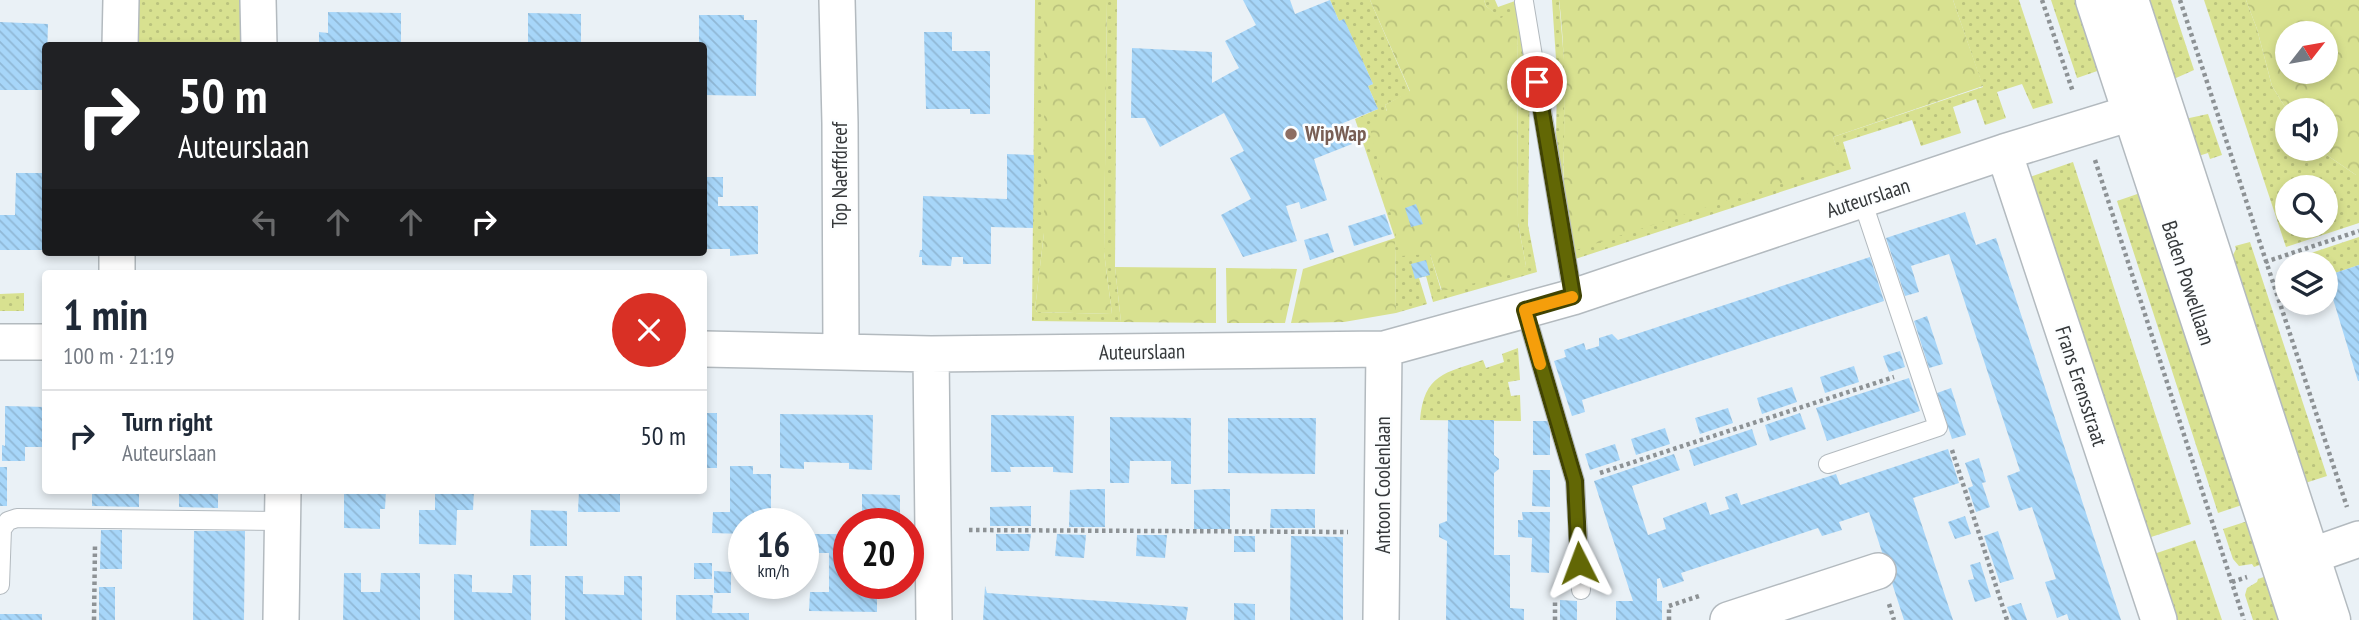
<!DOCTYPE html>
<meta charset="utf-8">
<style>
:root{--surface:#fff;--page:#f2f2f3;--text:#1f2937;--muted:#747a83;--line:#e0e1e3}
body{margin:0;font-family:"PT Sans Narrow",sans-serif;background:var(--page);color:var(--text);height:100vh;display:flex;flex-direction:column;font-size:26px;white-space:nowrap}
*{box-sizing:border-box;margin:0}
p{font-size:23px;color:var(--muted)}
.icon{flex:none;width:38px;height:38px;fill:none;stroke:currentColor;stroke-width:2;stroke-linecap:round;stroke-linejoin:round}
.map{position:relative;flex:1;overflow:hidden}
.panel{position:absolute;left:42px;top:270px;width:665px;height:224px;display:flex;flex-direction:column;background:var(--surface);border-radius:7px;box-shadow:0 4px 10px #0003}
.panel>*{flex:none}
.hud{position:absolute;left:42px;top:42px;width:665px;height:214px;border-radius:7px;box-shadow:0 4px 10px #0003;background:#202124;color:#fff;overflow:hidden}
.needle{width:46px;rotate:59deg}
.fabs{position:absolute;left:2275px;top:21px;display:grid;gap:14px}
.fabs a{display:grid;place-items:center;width:63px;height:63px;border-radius:50%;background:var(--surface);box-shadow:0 4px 10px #0003;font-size:35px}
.speed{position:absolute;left:728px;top:508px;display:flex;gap:14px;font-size:35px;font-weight:700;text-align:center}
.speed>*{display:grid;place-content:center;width:91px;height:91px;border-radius:50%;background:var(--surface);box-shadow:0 4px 10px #0003;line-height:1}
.speed small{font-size:18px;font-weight:400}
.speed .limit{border:10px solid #d22;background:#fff;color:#111}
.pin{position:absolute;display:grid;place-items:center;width:60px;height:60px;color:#fff;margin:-30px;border:4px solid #fff;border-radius:50%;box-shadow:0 2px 7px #0007}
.me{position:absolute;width:77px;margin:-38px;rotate:357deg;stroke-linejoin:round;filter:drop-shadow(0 0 5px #0008)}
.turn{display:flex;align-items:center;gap:24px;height:147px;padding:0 21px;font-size:32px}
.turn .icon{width:91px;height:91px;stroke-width:2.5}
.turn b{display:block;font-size:49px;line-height:60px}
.lanes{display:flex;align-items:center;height:66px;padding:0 21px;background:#0003;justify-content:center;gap:35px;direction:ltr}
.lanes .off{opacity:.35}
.round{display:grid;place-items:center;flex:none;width:74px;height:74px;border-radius:37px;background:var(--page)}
.overview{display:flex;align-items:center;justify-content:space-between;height:119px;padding:0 21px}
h1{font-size:42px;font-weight:800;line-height:52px}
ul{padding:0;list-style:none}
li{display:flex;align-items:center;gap:21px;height:91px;padding:0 21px;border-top:2px solid var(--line)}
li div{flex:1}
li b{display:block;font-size:26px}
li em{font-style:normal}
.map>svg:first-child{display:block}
</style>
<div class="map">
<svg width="2359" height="620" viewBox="0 0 2359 620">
<defs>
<pattern id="grass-dots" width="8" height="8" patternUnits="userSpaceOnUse" patternTransform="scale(1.75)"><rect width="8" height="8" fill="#d8e190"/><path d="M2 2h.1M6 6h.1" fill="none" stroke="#bac27d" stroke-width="1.8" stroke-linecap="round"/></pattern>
<pattern id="forest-crowns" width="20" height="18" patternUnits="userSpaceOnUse" patternTransform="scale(1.75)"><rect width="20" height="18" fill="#d8e190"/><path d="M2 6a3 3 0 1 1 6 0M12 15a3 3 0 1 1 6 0" fill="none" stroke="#bac27d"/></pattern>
<pattern id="building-back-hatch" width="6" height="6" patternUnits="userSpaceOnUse" patternTransform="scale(1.75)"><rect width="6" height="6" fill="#a7d6f9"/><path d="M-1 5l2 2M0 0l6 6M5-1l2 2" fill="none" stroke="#90b8d6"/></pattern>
</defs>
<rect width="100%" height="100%" fill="#eaf1f6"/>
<!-- grass -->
<path fill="url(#grass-dots)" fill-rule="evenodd" d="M135,0H241L242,45H135Z
M1035,0H1044V233L1035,309L1037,312L1112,314L1104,252L1107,0H1117L1115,267L1121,322L1032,321Z
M1330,0H1370L1410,92L1385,105L1441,290L1526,266L1518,223L1517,10L1501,19L1486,6L1484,0H1495L1498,7L1515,1L1519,4L1530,66L1528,225L1537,272L1433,302L1426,276L1430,275L1415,279L1419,278L1427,304L1396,313L1395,238L1355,119L1378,109L1368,86L1373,84L1344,20L1339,21Z
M1552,0H1559L1565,72L1563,208L1841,163L1833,137L1983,87L1953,0H2019L2053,103L2033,109L2022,84L1997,92L2006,118L1985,125L1976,99L1953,107L1961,133L1921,146L1912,120L1843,142L1851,169L1563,263L1555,208L1557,74Z
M2051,0H2084L2106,68L2077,78Z
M2141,0H2171L2194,70L2167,82Z
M2204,0H2246L2257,29L2272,86L2287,110V149H2318L2356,175H2359V223L2286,247ZM2287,187H2326V226H2287Z
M2208,114L2222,155L2210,159L2208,153L2192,158L2180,120Z
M2073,162L2191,524L2148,538L2030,177Z
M2146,191L2248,503L2218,513L2117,201Z
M2359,237V265L2326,276V264H2291L2290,260Z
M2250,242L2327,476L2299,485L2228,265L2236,249L2235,246Z
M24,293V311H0V294Z
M1518,348L1520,380L1508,382L1511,396L1520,395L1521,421L1420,420C1424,374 1445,373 1483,360L1486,368L1504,362L1502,354Z
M2254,519L2268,562L2254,567L2252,564L2239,566L2233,559L2223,529Z
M2195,540L2222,620H2172L2151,555Z
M2272,574L2287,620H2253L2245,595L2247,588L2257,582L2258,579Z"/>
<!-- forest -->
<path fill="url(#forest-crowns)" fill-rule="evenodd" d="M1044,0H1107L1104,252L1112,314L1037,312L1035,309L1044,233Z
M1370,0H1484L1486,6L1501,18L1517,9L1518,223L1526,266L1512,274L1442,291L1430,254L1401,256L1369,124L1387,111L1385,105L1410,91Z
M1559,0H1953L1983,86L1833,137L1842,163L1567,253C1559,168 1570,84 1559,0Z
M2246,0H2359V175H2356L2318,149H2326V110H2287L2272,86L2257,29ZM2326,33V72H2287V33Z
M1395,238L1396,313L1344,322L1291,323L1303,269Z
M1115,267L1216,268V323L1121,322Z
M1226,268L1297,269L1285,323H1227Z"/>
<!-- building -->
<path fill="url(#building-back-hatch)" d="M1243,0H1290L1295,14L1330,0L1339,21L1344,19L1373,84L1368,86L1378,109L1343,123L1352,144L1314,159L1327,200L1301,209L1299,202L1286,206L1297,241L1243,257L1221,215L1251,199L1230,158L1244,151L1224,113L1160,147L1145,118H1131L1132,48L1212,52V83L1239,68L1225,41L1256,25Z
M328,12L401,13V46H319V32L328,33Z
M528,13L581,14V46H528Z
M699,15H744V20H757L756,96L704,95V46H699Z
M0,22L48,24L46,90H0Z
M924,32H952V51H990V114H970V109H926Z
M1007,154L1034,155L1033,228L991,227V264H963V257H952L951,266L922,265V257H919L920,250H922L923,196L1007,199Z
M16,173H46V250H0V215H15Z
M704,177H723V197H718V206H758V254L730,256V249H704Z
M1416,204L1423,224L1411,227L1405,208Z
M1965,212L1976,245L1996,238L2121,620H2069L2067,614L2057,618L2045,582L2056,579L2032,507L2019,511L2007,476L2020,471L1949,254L1911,266L1919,292L1905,296L1886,238Z
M1385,214L1392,234L1354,246L1348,226Z
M1328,233L1334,252L1310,260L1304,240Z
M513,252H571V256H513Z
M1870,257L1884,301L1582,400L1585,412L1572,416L1554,361L1566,357L1564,350L1584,343L1586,350L1599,346V338L1612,334L1618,340Z
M1426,260L1430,275L1415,279L1411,264Z
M2359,265V381H2358L2326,276Z
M1927,316L1943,364L1929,368L1914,321Z
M1900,351L1905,367L1889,372L1883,356Z
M1854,366L1859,382L1825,393L1820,377Z
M1909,378L1920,411L1827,441L1816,408Z
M1792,387L1797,402L1762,414L1757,398Z
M1951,388L1966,435L1952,439L1937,393Z
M5,406L46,407V447H25V461H2V445L5,446Z
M1728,408L1733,423L1700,434L1695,418Z
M704,413H717V468H704Z
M1800,413L1806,429L1770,441L1765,425Z
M780,414L873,415L872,470L849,469V463L804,462V469L780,468Z
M991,415L1074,416L1073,473L1053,472V467H1010L1011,472H991Z
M1110,417L1191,418V484H1171V461H1130L1129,483H1110Z
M1228,418H1316L1315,474L1228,473Z
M1448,420H1494V455L1499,459V469L1494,473V555H1510V608L1524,609V620H1446L1447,541L1439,537V524L1447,521Z
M1533,421H1550V455H1533Z
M1665,428L1670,444L1636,455L1631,439Z
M1752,429L1757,445L1694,466L1689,450Z
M1615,444L1620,460L1590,470L1585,454Z
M1948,449L1959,483L1913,498L1953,620H1904L1869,512L1839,522L1842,530L1822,536L1818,528L1681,573L1684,581L1663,588L1660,578L1657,579V601H1662V620H1616V601H1633L1594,481L1674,454L1680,470L1632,486L1648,535L1666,529L1663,518L1706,502L1710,515L1729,509L1725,497L1737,493L1741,505L1836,474L1840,485Z
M1979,458L1986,482L1982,483L1990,507L1976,512L1968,488L1973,486L1965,463Z
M730,466H753V474H771V513L754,512V523H744V534L712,533L713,512H730Z
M0,467H7V506H0Z
M1533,470H1550V507L1532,506Z
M1089,489H1105V527H1069L1070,490Z
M1211,489H1230V529H1194V490Z
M92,490H139V507L92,506Z
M179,490H218V508L179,507Z
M344,490H386L385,509H380V529L344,528Z
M435,490H474L473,510H457L456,545L419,544V510H435Z
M579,490H620V512H578Z
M862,494L900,495V514H862Z
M1031,506V526H990V507Z
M1271,509H1315V528H1270Z
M531,510L567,511V546H530Z
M1522,512H1550L1549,573L1531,572L1532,538L1518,537V520H1523Z
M1965,516L1971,534L1955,539L1948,522Z
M101,530H122V569H100Z
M194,531H245L244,620H193Z
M1998,531L2014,579L2000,583L1984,536Z
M810,534H849V583H883V593H877V612L809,611L810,592H829V553H809Z
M996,534H1031L1029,551H996Z
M1057,534L1086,535L1084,558L1055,556Z
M1137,535H1167L1165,558L1136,556Z
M1234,536H1255V552H1234Z
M1291,536L1343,537V620H1290Z
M1980,562L1991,597L1975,602L1968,580L1974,579L1970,565Z
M694,563H712V579H694Z
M714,571L731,572V593H714Z
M344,573H361V592H380L381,573H420V620H343Z
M454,574L472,575V592L512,593L513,575H531V620H454Z
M565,576H583V594L624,595V576H642V620H565Z
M985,586L987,593L1188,607L1186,620H983Z
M99,587H115V620H99Z
M676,595H713L712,613H749V620H676Z
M1560,600L1577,601V620H1560Z
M1234,603L1255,604V620H1234Z
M2021,603L2027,620H2012L2007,607Z
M0,614H42V620H0Z"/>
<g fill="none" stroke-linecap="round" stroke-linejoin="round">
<!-- service casing -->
<g stroke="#b3babf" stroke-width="20">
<path id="service" d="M1524,2L1573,297
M1525,310L1575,481L1581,590
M1828,464L1938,427L1862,200
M0,585L2,529L8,521L17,518L282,521"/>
</g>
<!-- minor casing -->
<g stroke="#b3babf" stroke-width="38">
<path id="minor" d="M258,0L259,46
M837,0L840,123L841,350
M120,46L121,0
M2004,152L2159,620
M117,273V252
M0,342H46
M704,349L931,354L1384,349L1573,297L2004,152L2160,104
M931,354L934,620
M2285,565L2359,539
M281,620L283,490
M1381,620L1384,349
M1728,620L1878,571"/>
</g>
<!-- tertiary casing -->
<g stroke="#b3babf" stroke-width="41">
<path id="tertiary" d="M2095,0L2299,620
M2129,0L2331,620"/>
</g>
<!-- path -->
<path stroke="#8d9295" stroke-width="4.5" stroke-dasharray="3.5 3.5" stroke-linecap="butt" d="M2042,0L2073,92
M2180,0L2347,507
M2095,160L2244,620
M2265,262L2359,231
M1952,450L2007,620
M1600,473L1894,377
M969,530L1348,532
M2232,582L2247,577
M1889,604L1894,620
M94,620L95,545
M1555,620V600
M1669,620V606L1702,595"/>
<!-- service -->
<use href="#service" stroke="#fff" stroke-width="18"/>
<!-- minor -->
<use href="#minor" stroke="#fff" stroke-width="35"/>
<!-- tertiary -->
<use href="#tertiary" stroke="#fff" stroke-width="38"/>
</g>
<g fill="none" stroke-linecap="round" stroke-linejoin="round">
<!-- route casing -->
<g stroke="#404303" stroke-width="18">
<path id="route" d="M1537,82L1573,296L1525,310L1575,481L1579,563"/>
</g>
<!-- route -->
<use href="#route" stroke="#626705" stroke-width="12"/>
<!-- slow -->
<path stroke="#f59e0b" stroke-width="12" d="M1540,364L1525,310L1572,297"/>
</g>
<!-- markers -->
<circle fill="#8d6e63" stroke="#fcfeff" stroke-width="2.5" cx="1291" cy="134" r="7"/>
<g text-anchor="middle" stroke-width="5" stroke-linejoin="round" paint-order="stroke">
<!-- education labels -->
<g font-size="21" font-weight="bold" fill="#785e54" stroke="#fcfeff" text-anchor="start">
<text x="1305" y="141">WipWap</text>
</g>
<!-- street labels -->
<g font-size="21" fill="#35383a" stroke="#fcfeff">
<text transform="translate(840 175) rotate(-90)" y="7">Top Naeffdreef</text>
<text transform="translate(1868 198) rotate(-18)" y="7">Auteurslaan</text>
<text transform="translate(2188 283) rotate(72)" y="7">Baden Powelllaan</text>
<text transform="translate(1142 352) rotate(-1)" y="7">Auteurslaan</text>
<text transform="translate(2081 386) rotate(72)" y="7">Frans Erensstraat</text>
<text transform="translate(1383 485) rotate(-90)" y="7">Antoon Coolenlaan</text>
</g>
</g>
</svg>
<div class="fabs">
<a><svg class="needle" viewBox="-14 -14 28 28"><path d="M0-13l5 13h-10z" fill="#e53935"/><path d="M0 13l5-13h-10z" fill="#747a83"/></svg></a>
<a><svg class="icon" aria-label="sound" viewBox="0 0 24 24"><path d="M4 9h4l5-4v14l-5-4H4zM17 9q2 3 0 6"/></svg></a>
<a><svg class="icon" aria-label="search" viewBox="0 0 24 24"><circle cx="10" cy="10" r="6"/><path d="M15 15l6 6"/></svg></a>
<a><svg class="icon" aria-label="layers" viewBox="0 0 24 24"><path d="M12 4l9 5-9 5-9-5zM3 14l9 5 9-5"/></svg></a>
</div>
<div class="speed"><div>16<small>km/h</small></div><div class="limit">20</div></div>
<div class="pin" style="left:1537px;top:82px;background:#d93025"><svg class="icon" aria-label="arrive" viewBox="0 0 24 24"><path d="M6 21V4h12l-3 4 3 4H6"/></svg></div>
<svg class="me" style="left:1579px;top:563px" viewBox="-20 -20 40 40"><path d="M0-17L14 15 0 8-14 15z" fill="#626705" stroke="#fff" stroke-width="4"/></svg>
<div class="hud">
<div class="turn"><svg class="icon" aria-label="right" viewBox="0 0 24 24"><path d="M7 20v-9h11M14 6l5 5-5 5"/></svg><div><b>50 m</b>Auteurslaan</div></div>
<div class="lanes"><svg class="icon off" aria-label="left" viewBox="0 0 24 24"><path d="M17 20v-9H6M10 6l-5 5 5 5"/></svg><svg class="icon off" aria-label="ahead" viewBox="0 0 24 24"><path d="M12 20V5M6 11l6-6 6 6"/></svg><svg class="icon off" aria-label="ahead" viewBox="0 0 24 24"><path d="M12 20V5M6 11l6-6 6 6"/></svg><svg class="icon" aria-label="right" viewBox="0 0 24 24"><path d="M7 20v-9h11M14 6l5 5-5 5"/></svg></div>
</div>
<section class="panel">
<div class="overview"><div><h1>1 min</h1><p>100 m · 21:19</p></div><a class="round" style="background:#d93025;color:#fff"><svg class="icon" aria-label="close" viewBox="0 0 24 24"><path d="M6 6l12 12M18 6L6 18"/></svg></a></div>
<ul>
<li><svg class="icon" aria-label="right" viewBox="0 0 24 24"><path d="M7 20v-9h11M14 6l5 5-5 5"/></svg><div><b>Turn right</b><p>Auteurslaan</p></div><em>50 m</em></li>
</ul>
</section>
</div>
